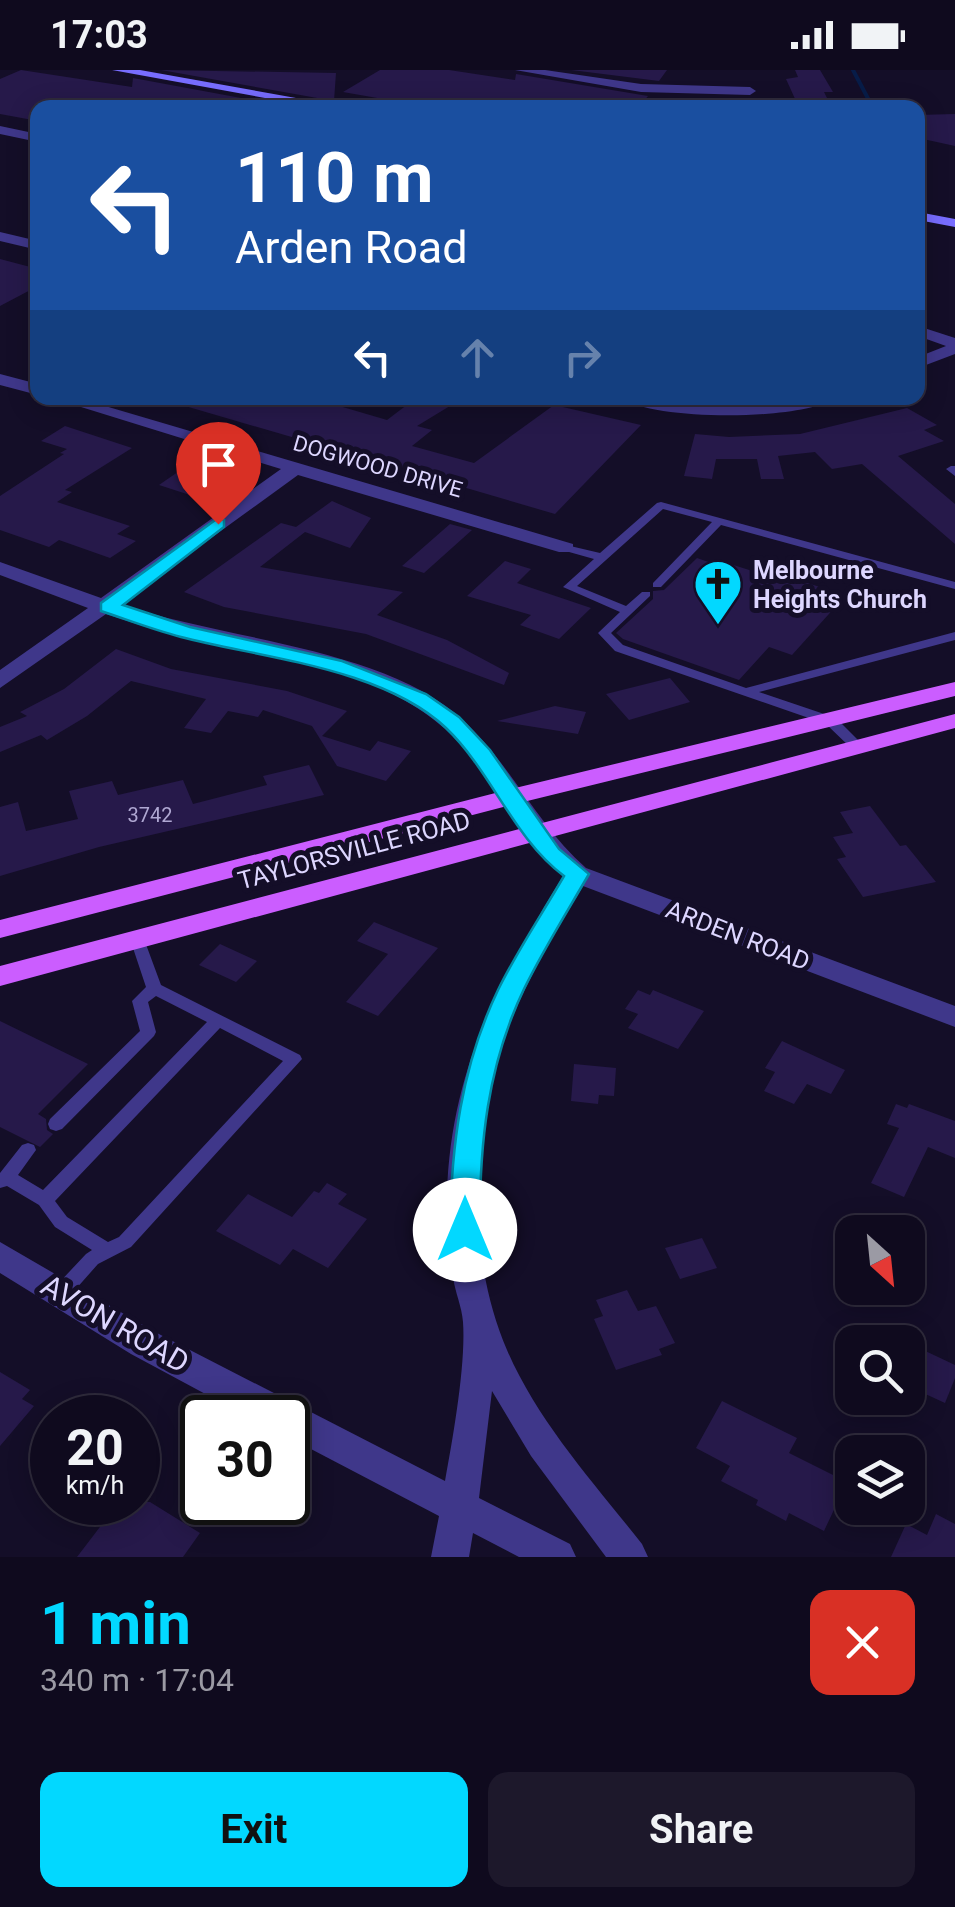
<!DOCTYPE html>
<meta charset="utf-8">
<style>
:root{--surface:#0f0a1e;--page:#1d182b;--text:#f1f3f6;--muted:#9b9aa4;--line:#2f2b3c;--accent:#02d8ff}
body{margin:0;font-family:Roboto,sans-serif;background:var(--page);color:var(--text);height:100vh;display:flex;flex-direction:column;font-size:38px;white-space:nowrap}
*{box-sizing:border-box;margin:0}
p{font-size:32px;color:var(--muted)}
.icon{flex:none;width:55px;height:55px;fill:none;stroke:currentColor;stroke-width:2;stroke-linecap:round;stroke-linejoin:round}
.map{position:relative;height:1487px;overflow:hidden}
.panel{display:flex;flex-direction:column;background:var(--surface);flex:1}
.panel>*{flex:none}
.guide{position:absolute;left:30px;top:30px;width:895px;height:305px;border-radius:20px;box-shadow:0 5px 25px #0003,0 0 0 2px var(--line);background:#1a4fa0;color:#fff;overflow:hidden}
.needle{width:65px;rotate:153deg}
.buttons{position:absolute;left:835px;top:1145px;display:grid;gap:20px}
.buttons a{display:grid;place-items:center;width:90px;height:90px;border-radius:20px;background:var(--surface);box-shadow:0 5px 25px #0003,0 0 0 2px var(--line);font-size:50px}
.speed{position:absolute;left:30px;top:1325px;display:flex;gap:20px;font-size:50px;font-weight:700;text-align:center}
.speed>*{display:grid;place-content:center;width:130px;height:130px;border-radius:50%;background:var(--surface);box-shadow:0 5px 25px #0003,0 0 0 2px var(--line);line-height:1}
.speed small{font-size:25px;font-weight:400}
.speed .limit{border:5px solid #111;border-radius:15px;background:#fff;color:#111}
.pin{position:absolute;display:grid;place-items:center;width:85px;height:85px;color:#fff;margin:-102px -42px;border-radius:50% 50% 50% 0;rotate:-45deg;box-shadow:0 0 10px #0007}
.pin .icon{rotate:45deg}
.me{position:absolute;width:110px;margin:-55px;rotate:0deg;stroke-linejoin:round;filter:drop-shadow(0 0 8px #0008)}
.turn{display:flex;align-items:center;gap:35px;height:210px;padding:0 40px;font-size:45px}
.turn .icon{width:130px;height:130px;stroke-width:2.5}
.turn b{display:block;font-size:70px;line-height:85px}
.lanes{display:flex;align-items:center;height:95px;padding:0 40px;background:#0003;justify-content:center;gap:50px;direction:ltr}
.lanes .off{opacity:.35}
.round{display:grid;place-items:center;flex:none;width:105px;height:105px;border-radius:20px;background:var(--page)}
.summary{display:flex;align-items:center;justify-content:space-between;height:170px;padding:0 40px}
h1{font-size:60px;font-weight:700;line-height:75px;color:var(--accent)}
.button{display:flex;gap:20px;margin-top:auto;padding:20px 40px}
.button a{flex:1;height:115px;border-radius:20px;background:var(--accent);color:#111;font-size:40px;font-weight:700;line-height:115px;text-align:center}
.button a+a{background:var(--page);color:var(--text)}
.status{display:flex;justify-content:space-between;align-items:center;height:70px;padding:0 50px;background:var(--surface);direction:ltr}
.status svg{height:28px;fill:currentColor}
.map>svg:first-child{display:block}
</style>
<div class="status"><b>17:03</b><svg viewBox="0 0 49 12"><path d="M0 12V9h3v3zM5 12V6h3v6zM10 12V3h3v9zM15 12V0h3v12zM26 1h20v11H26zM47 4h2v5h-2z"/></svg></div>
<div class="map">
<svg width="955" height="1487" viewBox="0 0 955 1487">
<rect width="100%" height="100%" fill="#140e28"/>
<g fill="none" stroke-linecap="round" stroke-linejoin="round">
<!-- stream -->
<path stroke="#071c48" stroke-width="4" d="M853,0L873,38"/>
</g>
<!-- building -->
<path fill="#26194a" d="M21,0L132,17L133,8L296,38H38V51L0,44V9Z
M161,0L336,3L334,31Z
M380,0H449L515,10L516,4L648,26L640,36L633,38H434L343,22Z
M571,0H667L659,11Z
M795,0H820L833,22H824L827,28H822L824,31H796L786,9L798,7Z
M955,44V76L923,69L918,60V45Z
M0,189L38,199V216L0,236Z
M176,328H312L387,350L416,328H463L417,356L432,360L412,376L474,393L554,335L641,355L555,444L175,333Z
M907,338L937,355L924,360L944,371L898,386L955,434V474L862,394L832,399L815,382L778,386L784,409H761L757,389H716L712,409L684,406L695,364L729,367L800,364Z
M65,356L132,378L65,420L72,422L57,432L130,456L117,464L136,471L110,488L59,470L49,477L0,460V426L64,384L60,383L67,379L41,371Z
M185,397L222,409L196,427L159,415Z
M332,431L371,448L350,478L305,462L260,497L403,522L377,545L447,570L509,603L504,615L366,564L224,537L184,522L281,453L296,457Z
M450,454L472,460L424,503L402,496Z
M697,488L717,495L721,491L790,513L794,509L846,525L792,585L769,577L739,610L623,569L616,563L653,529V521L664,520Z
M505,491L531,499L517,513L591,538L559,569L520,555L531,545L467,526Z
M116,579L171,599L287,621L347,641L322,666L370,681L378,671L411,681L386,711L337,696L312,656L263,640L258,647L228,641L211,663L184,658L206,629L131,611L87,646L47,670L41,665L0,682V657L27,646L20,642L64,619Z
M670,608L690,632L629,650L606,624Z
M555,636L586,642L578,664L497,651Z
M309,695L324,725L99,777L0,806V737L18,732L26,761L78,749L69,721L112,711L118,725L183,710L193,734L267,715L263,706Z
M870,736L900,776L906,775L936,812L863,827L837,789L846,787L833,767L853,763L840,742Z
M374,852L438,878L378,946L346,932L388,884L357,871Z
M220,874L257,891L236,912L199,895Z
M638,920L650,925L653,920L704,941L678,979L628,958L638,944L625,939Z
M0,951L88,994L38,1044L46,1049L47,1060L53,1064L40,1077L0,1057Z
M782,971L845,1000L831,1024L807,1014L794,1034L764,1021L775,1002L765,998Z
M574,994L616,998L614,1026L599,1025L598,1034L571,1031Z
M896,1034L907,1038L909,1034L955,1051V1088L928,1077L904,1127L871,1113L899,1058L887,1054Z
M327,1113L347,1124L338,1134L367,1149L328,1198L293,1179L280,1195L216,1161L248,1124L292,1147L314,1121L319,1123Z
M702,1168L717,1198L680,1209L665,1178Z
M627,1220L638,1241L656,1236L675,1273L659,1279L662,1285L616,1300L594,1249L603,1246L596,1230Z
M919,1278L955,1295V1308L945,1333L908,1316V1305Z
M0,1302L30,1320L22,1329L34,1336L0,1376Z
M722,1331L797,1368L789,1383L847,1412L824,1461L789,1443L786,1451L756,1435L758,1430L721,1411L730,1396L696,1378Z
M119,1432H150L200,1463L183,1487H77Z
M936,1444L955,1454V1487H891L906,1454L927,1465Z"/>
<g fill="none" stroke-linecap="round" stroke-linejoin="round">
<!-- lane -->
<path fill="#3f378a" fill-rule="evenodd" d="M951,396H955V406L946,399Z
M661,432L955,512V519L721,455L661,517H653V513L712,452L663,439L577,516L626,536L642,522H650V526L611,563L623,575L746,618L955,562V570L759,622L836,648L864,676L857,680L852,679L826,654L615,581L598,563L620,542L563,517L594,489L562,480L560,478L566,475L600,483L657,433Z
M137,864L142,865L144,869L161,915L300,985L302,989L131,1177L98,1194L67,1229L61,1231L55,1229L52,1223L55,1217L86,1184L92,1180L55,1157L39,1135L7,1116L0,1118V1103L22,1075L28,1073L34,1075L36,1080L18,1105L43,1120L207,952L156,926L148,932L156,962L154,966L62,1059L56,1061L50,1059L48,1054L50,1049L140,961L132,931L146,917L130,869L132,865ZM220,958L283,991L119,1167L108,1172L67,1147L55,1131Z"/>
<!-- street -->
<path fill="#3f378a" fill-rule="evenodd" d="M515,0H545L641,14L750,17L756,21L750,25L641,22Z
M0,56L38,64V72L0,64Z
M0,162L38,171V180L0,171Z
M918,256L955,268V284L918,298V287L946,276L918,266Z
M0,304L38,314V325L0,315Z
M52,328H78L573,474V482H559L298,405L120,534C223,570 386,577 464,651C511,695 537,755 586,798L955,936V957L583,816C557,860 530,903 511,951C471,1051 464,1180 507,1280C538,1352 594,1413 642,1474L648,1487H606L531,1386L492,1321L479,1428L570,1474L576,1487H519L473,1463L469,1487H431L439,1446L288,1367V1348H250L131,1284L0,1203V1172L155,1262L445,1411C453,1368 466,1294 463,1252C462,1237 455,1222 453,1207C449,1180 447,1152 447,1124C451,998 500,910 563,806C515,763 492,700 444,658C382,604 301,594 224,577C184,569 145,557 106,544L0,618V600L88,538L0,505V492L101,528L281,399Z
M622,328L728,335L834,328C805,351 651,351 622,328Z"/>
<!-- secondary -->
<path fill="#786dff" fill-rule="evenodd" d="M112,0H140L352,38H320Z
M918,142L955,149V157L918,150Z"/>
<!-- primary -->
<path fill="#cb5dff" fill-rule="evenodd" d="M955,612V626L511,735L0,868V850L511,719Z
M955,644V658L0,916V896Z"/>
</g>
<!-- route -->
<path fill="#02d8ff" stroke="#018ca6" stroke-width="2.5" d="M218,448L224,450V457L123,535L190,557L342,591L426,624L459,647L490,680L559,779L589,804C567,842 543,880 524,919C487,996 479,1077 480,1160L475,1169L465,1173L455,1169L450,1160C451,1077 461,997 498,920C517,881 542,844 564,806C513,768 492,702 446,658C383,598 262,588 181,567C154,560 128,550 101,541V533Z"/>
<!-- icons -->
<defs>
<g id="church-pin" transform="scale(2.5)"><path d="M0 17L-7.5 6A9.5 9.5 0 1 1 7.5 6Z" fill="#02d8ff" stroke="#140e28"/><path d="M-1.2-6h2.4v3.5h3.3v2.4h-3.3V6h-2.4V-.1h-3.3v-2.4h3.3Z" fill="#111"/></g>
</defs>
<g fill-rule="evenodd">
<use href="#church-pin" x="718" y="514"/>
</g>
<g text-anchor="middle" stroke-width="10" stroke-linejoin="round" paint-order="stroke">
<!-- number labels -->
<g font-size="20" fill="#afa7d2">
<text x="150" y="752">3742</text>
</g>
<!-- far-street labels -->
<g font-size="22" fill="#ddd6ff" stroke="#140e28">
<text transform="translate(378 396) rotate(16)" y="8">DOGWOOD DRIVE</text>
</g>
<!-- poi labels -->
<g font-size="25" font-weight="bold" fill="#ddd6ff" stroke="#140e28" text-anchor="start">
<text x="753" y="509">Melbourne<tspan x="753" dy="29">Heights Church</tspan></text>
</g>
<!-- street labels -->
<g font-size="25" fill="#ddd6ff" stroke="#140e28">
<text transform="translate(354 780) rotate(-15)" y="9">TAYLORSVILLE ROAD</text>
<text transform="translate(738 865) rotate(21)" y="9">ARDEN ROAD</text>
</g>
<!-- near-street labels -->
<g font-size="30" fill="#ddd6ff" stroke="#140e28">
<text transform="translate(115 1254) rotate(30)" y="10">AVON ROAD</text>
</g>
</g>
</svg>
<div class="buttons">
<a><svg class="needle" viewBox="-14 -14 28 28"><path d="M0-13l5 13h-10z" fill="#e53935"/><path d="M0 13l5-13h-10z" fill="#9b9aa4"/></svg></a>
<a><svg class="icon" aria-label="search" viewBox="0 0 24 24"><circle cx="10" cy="10" r="6"/><path d="M15 15l6 6"/></svg></a>
<a><svg class="icon" aria-label="layers" viewBox="0 0 24 24"><path d="M12 4l9 5-9 5-9-5zM3 14l9 5 9-5"/></svg></a>
</div>
<div class="speed"><div>20<small>km/h</small></div><div class="limit">30</div></div>
<div class="pin" style="left:218px;top:454px;background:#d93025"><svg class="icon" aria-label="arrive" viewBox="0 0 24 24"><path d="M6 21V4h12l-3 4 3 4H6"/></svg></div>
<svg class="me" style="left:465px;top:1160px" viewBox="-20 -20 40 40"><circle r="19" fill="#fff"/><path d="M0-13L10 11 0 6-10 11z" fill="#02d8ff"/></svg>
<div class="guide">
<div class="turn"><svg class="icon" aria-label="left" viewBox="0 0 24 24"><path d="M17 20v-9H6M10 6l-5 5 5 5"/></svg><div><b>110 m</b>Arden Road</div></div>
<div class="lanes"><svg class="icon" aria-label="left" viewBox="0 0 24 24"><path d="M17 20v-9H6M10 6l-5 5 5 5"/></svg><svg class="icon off" aria-label="ahead" viewBox="0 0 24 24"><path d="M12 20V5M6 11l6-6 6 6"/></svg><svg class="icon off" aria-label="right" viewBox="0 0 24 24"><path d="M7 20v-9h11M14 6l5 5-5 5"/></svg></div>
</div>
</div>
<section class="panel">
<div class="summary"><div><h1>1 min</h1><p>340 m · 17:04</p></div><a class="round" style="background:#d93025;color:#fff"><svg class="icon" aria-label="close" viewBox="0 0 24 24"><path d="M6 6l12 12M18 6L6 18"/></svg></a></div>
<div class="button"><a>Exit</a><a>Share</a></div>
</section>
